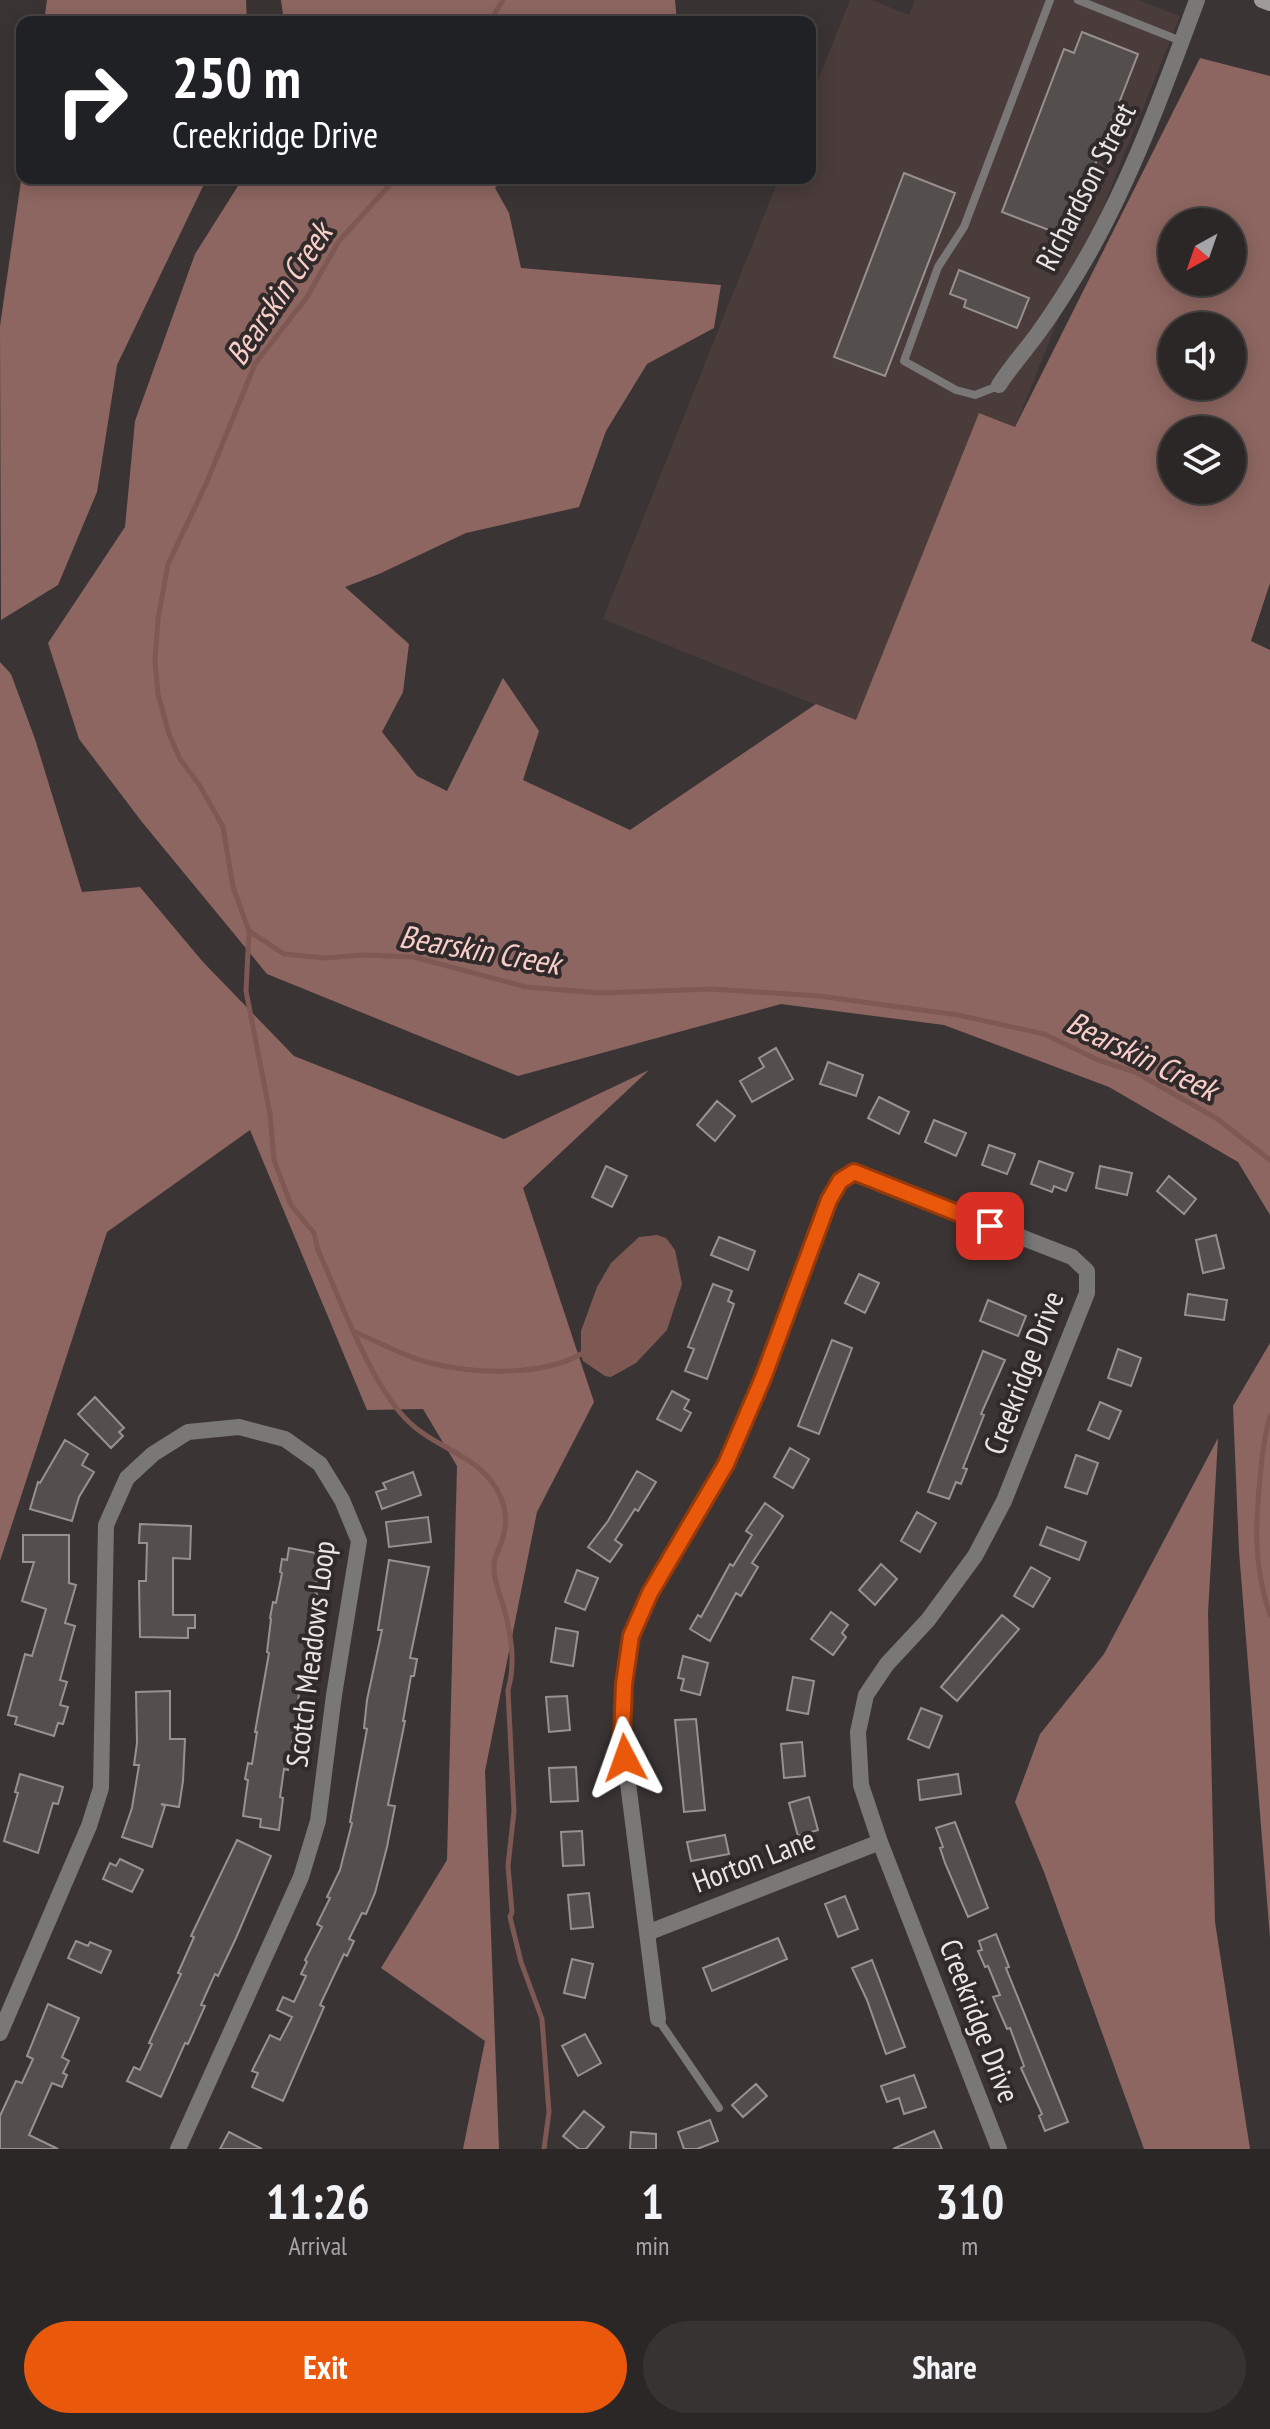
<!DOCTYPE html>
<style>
:root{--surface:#2c2727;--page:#383333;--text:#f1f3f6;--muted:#a6a5a7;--line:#484444;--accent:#ea580c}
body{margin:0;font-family:"PT Sans Narrow",sans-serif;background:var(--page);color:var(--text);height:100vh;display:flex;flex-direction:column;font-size:30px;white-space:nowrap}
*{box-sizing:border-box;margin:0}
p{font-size:26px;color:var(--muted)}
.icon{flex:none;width:44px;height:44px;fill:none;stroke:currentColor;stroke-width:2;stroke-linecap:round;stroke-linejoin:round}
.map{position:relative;height:2149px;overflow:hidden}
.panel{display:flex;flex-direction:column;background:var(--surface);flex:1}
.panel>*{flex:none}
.banner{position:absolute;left:16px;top:16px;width:800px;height:168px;border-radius:16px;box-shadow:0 4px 20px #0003,0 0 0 2px var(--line);background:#202124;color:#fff;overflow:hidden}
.needle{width:52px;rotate:220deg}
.buttons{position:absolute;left:1158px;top:208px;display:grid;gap:16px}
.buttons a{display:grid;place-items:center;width:88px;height:88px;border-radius:50%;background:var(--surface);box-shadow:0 4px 20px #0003,0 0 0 2px var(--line);font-size:40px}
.pin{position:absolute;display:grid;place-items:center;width:68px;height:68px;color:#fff;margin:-34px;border-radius:16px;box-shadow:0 4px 12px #0006}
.me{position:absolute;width:88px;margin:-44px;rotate:356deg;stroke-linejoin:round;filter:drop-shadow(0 0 6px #0008)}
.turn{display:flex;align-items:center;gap:28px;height:168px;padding:0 24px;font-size:36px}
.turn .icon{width:104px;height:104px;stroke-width:2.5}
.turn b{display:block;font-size:56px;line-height:68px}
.eta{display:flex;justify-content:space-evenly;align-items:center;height:136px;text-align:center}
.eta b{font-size:48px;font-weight:800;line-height:56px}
.action{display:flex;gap:16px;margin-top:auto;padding:16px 24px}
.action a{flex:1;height:92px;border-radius:48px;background:var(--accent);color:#fff;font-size:32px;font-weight:800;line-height:92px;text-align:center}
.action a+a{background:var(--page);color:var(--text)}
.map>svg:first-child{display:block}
</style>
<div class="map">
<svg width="1270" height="2149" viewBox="0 0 1270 2149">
<rect width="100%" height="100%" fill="#3b3434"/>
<!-- built -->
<path fill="#493c3a" d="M850,0H872L909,15L915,0H1139L1180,16L1015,427L979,413L856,721L603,619L779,178H810V100Z"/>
<!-- forest -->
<path fill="#8d6661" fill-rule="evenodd" d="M47,0H246L247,22H44Z
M281,0H675L677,22H284Z
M1200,58L1270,76V583L1251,641L1270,650V1215L1238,1162L1109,1087L944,1025L781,1004L518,1076L267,974L142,822L79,739L48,643L125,527L135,421L195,254L243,178H505L495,188L509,213L521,268L721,285L714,328L647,364L606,431L579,507L466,533L379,574L345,587L409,644L403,692L382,732L417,776L447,791L503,678L539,731L523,780L630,830L816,704L856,720L979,413L1015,427ZM1172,222H1232V282H1172ZM1232,326V386H1172V326ZM1232,430V490H1172V430Z
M22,174V178H207L117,365L97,492L58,585L1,620L0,326Z
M0,662L11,674L35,739L82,892L140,887L203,962L294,1056L504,1139L649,1070L523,1188L594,1402L537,1512L485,1771L499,2149H463L485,2041L381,1968L447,1860L457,1466L423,1409L367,1410L250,1130L107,1232L0,1561Z
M1270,1343V1938L1239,1551L1233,1406Z
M1218,1438L1208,1613L1215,1922L1250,2149H1144L1044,1872L1015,1802L1040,1734L1104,1654Z"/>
<!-- water -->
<path fill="#7e5853" d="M657,1235L666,1238L675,1250L682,1284L667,1330L636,1363L611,1377L605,1376L583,1361L581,1355V1331L597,1287L611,1263L639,1237Z"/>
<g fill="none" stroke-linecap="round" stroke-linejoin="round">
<!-- stream -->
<path stroke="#7e5853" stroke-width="5" d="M490,22L503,0
M396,178L339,241L307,297L255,364L206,484L168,564L158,619L155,661L158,694L169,734L180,759L200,786L223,827L233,887L249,931L284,954L325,958L363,955L414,957L526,987L601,993L712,989L819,996L958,1015L1044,1034L1098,1060L1135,1072L1216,1118L1270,1160
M249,931L246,991L270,1114L274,1160L291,1205L314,1233L318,1250C340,1299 369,1380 405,1418C433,1448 476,1454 496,1488C508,1508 508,1526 500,1546C498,1552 494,1558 494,1564C493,1578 499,1592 503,1605C511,1633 516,1662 508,1690L514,1811L508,1866L512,1912L510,1917L521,1962L542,2019L549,2112L544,2149
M355,1332C379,1342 405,1357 430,1363C475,1374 542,1377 583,1353
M1270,1416C1264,1436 1262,1457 1260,1478C1255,1528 1254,1567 1270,1615"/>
</g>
<!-- building -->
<path fill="#544e4d" stroke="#999190" stroke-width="2" d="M1082,32L1138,54L1067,237L1002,212L1064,49L1074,53Z
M904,173L955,193L885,376L834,357Z
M959,270L1029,298L1017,328L964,307L966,300L950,294Z
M776,1048L793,1079L752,1102L740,1081L764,1067L759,1058Z
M828,1062L863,1075L856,1096L820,1084Z
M879,1097L909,1112L899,1134L868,1118Z
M717,1101L735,1116L715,1141L697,1125Z
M934,1120L966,1133L956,1156L925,1142Z
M989,1145L1015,1154L1007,1174L982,1165Z
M1039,1161L1073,1173L1066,1191L1054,1186L1052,1192L1031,1184Z
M606,1166L627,1176L612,1207L592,1197Z
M1100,1166L1132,1173L1127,1195L1096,1188Z
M1169,1176L1196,1199L1184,1214L1157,1191Z
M1216,1235L1224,1268L1203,1273L1196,1240Z
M719,1237L755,1251L748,1270L711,1255Z
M859,1274L879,1283L865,1313L845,1303Z
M713,1284L732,1291L728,1301L734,1304L707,1379L685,1371L694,1349L688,1347Z
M1188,1294L1227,1300L1224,1320L1185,1315Z
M988,1300L1026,1316L1018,1336L980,1321Z
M832,1340L852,1348L819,1434L798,1426Z
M1118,1349L1141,1358L1131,1386L1108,1378Z
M983,1351L1005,1360L981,1414L984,1415L963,1468L967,1469L961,1484L956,1482L949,1499L928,1492Z
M672,1391L689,1400L684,1409L691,1413L681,1431L657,1419Z
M95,1397L124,1428L119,1432L123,1436L111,1448L78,1414Z
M1100,1402L1121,1411L1109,1439L1088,1430Z
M65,1440L88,1454L82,1465L94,1472L79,1497L72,1521L30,1509L38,1482L40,1483Z
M790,1448L809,1459L793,1488L774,1477Z
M1076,1455L1098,1463L1087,1494L1065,1487Z
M637,1471L656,1482L638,1511L635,1509L615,1540L622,1545L610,1562L588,1547L608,1521Z
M413,1472L421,1495L382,1509L376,1492L386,1489L383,1483Z
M765,1503L783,1516L752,1563L758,1567L741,1596L736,1593L710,1641L690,1629L698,1615L701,1617L730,1564L733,1566L752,1535L746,1531Z
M917,1512L936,1523L920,1552L901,1541Z
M428,1517L431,1542L389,1547L386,1522Z
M140,1524L191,1526L190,1559L173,1558V1615H195V1628H188V1638L140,1637L139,1581H146L147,1543H139Z
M1047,1527L1086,1542L1079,1560L1040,1545Z
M23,1535H69V1583L76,1585L65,1623L75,1626L60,1680L67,1682L60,1705L68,1707L63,1724L58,1723L54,1736L15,1724L17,1717L8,1715L25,1654L32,1656L46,1609L22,1601L34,1562H23Z
M289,1548L321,1554L315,1592L317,1593L314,1611L311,1610L288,1770L284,1769L280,1797L283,1798L279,1830L260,1827L261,1819L243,1816L248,1780L245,1779L248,1763L252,1764L257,1732H255L269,1653L267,1652L271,1619L270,1618L273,1602L276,1603L282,1573L280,1572L282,1559L287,1560Z
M389,1560L429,1567L410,1658L417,1659L414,1676H411L403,1721H405L388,1805L395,1806L387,1847L375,1893L366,1914L362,1913L349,1939L354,1941L347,1956L344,1954L320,2005L324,2007L283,2101L252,2087L258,2073L252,2071L270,2035L280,2040L292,2017L277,2010L283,1997L294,2002L306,1976L301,1974L307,1962L305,1960L322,1927L317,1924L330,1898L327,1897L340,1870L352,1823L350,1822L367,1729L364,1728L367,1700L382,1630H378Z
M881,1564L897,1579L875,1605L859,1590Z
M1031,1567L1050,1578L1033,1607L1014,1596Z
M577,1570L598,1578L585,1610L565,1602Z
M831,1612L848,1625L842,1633L846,1637L833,1655L811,1639Z
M1002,1615L1019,1629L957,1701L941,1687Z
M556,1628L578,1632L573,1666L551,1662Z
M683,1656L708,1663L700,1695L681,1690L684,1679L678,1678Z
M793,1677L814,1681L808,1714L787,1710Z
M170,1691V1739H185L183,1781L179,1807L161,1804L165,1806L152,1847L122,1837L132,1808L139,1765H134L137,1743L136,1692Z
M567,1696L570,1730L549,1732L546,1697Z
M921,1708L942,1716L929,1748L908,1739Z
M696,1719L705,1810L684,1812L675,1720Z
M802,1742L805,1776L784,1778L781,1744Z
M576,1767L578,1801L551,1802L549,1768Z
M20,1774L63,1787L58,1804L53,1803L38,1853L4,1841L18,1793L15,1792Z
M958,1774L961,1794L920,1800L918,1780Z
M809,1797L818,1830L798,1836L789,1803Z
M955,1822L988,1908L968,1917L945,1863L940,1848L943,1847L936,1828Z
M582,1831L584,1865L563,1866L561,1832Z
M725,1835L729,1854L691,1861L687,1842Z
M237,1840L271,1856L236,1938L218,1976L215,1974L201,2005L205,2006L188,2044L185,2043L161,2097L127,2081L134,2067L140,2070L152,2044L149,2043L181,1974L178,1973L194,1937L191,1936Z
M120,1859L143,1870L132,1892L103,1879L110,1863L116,1866Z
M589,1893L593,1927L571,1929L568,1895Z
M845,1896L858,1929L838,1937L825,1904Z
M996,1934L1009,1967L1006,1968L1068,2122L1045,2131L1039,2116L1042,2114L1021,2068L1024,2066L1010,2028L1007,2029L993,1997L1000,1995L988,1966L985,1967L978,1951L982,1950L979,1941Z
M778,1938L787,1959L712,1991L703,1968Z
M76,1941L88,1946L90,1942L111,1951L101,1973L68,1958Z
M572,1959L593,1964L585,1998L564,1993Z
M872,1960L905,2047L886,2054L867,2000L852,1968Z
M48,2004L79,2018L62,2057L69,2061L63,2073L67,2075L62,2087L52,2083L29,2135L58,2149H0V2116L16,2081L22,2083L33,2059L27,2056Z
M585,2034L601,2063L578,2076L562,2046Z
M914,2075L926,2107L904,2114L899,2098L887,2102L881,2086Z
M756,2084L767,2096L743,2117L732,2105Z
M584,2111L604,2127L586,2149H579L563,2136Z
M710,2120L718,2141L697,2149H684L678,2132Z
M934,2131L942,2149H893Z
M229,2132L262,2149H220Z
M631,2132L656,2134V2149H630Z"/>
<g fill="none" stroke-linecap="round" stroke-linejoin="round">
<!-- lane -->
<path stroke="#7a7777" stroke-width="8" d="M1078,0L1181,41
M998,386L975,395L956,390L904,361L938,267L964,227L1050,0
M658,2019L719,2108"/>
<!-- street -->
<path stroke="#7a7777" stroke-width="16" d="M999,385C1010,368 1023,353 1036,336C1055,310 1073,281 1089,253C1134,173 1165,86 1197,0
M647,1933L880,1842
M658,2019L622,1736L624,1684L631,1636L650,1593L726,1464L763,1378L829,1200L840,1181L854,1172L1072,1257L1087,1271V1293L1004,1501L975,1556L928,1620L887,1664L866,1695L858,1732L861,1785L880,1842L999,2149
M0,2033L89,1826L101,1788L106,1525L127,1478L153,1454L188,1432L239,1427L285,1439L320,1464L342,1500L359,1541L334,1695L318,1821L301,1877L178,2149"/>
<!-- secondary -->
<path stroke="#a09b9b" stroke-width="16" d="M1262,0L1270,3"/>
</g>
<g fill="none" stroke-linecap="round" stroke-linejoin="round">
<!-- route casing -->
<g stroke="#983908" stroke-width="20">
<path id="route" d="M625,1758L622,1736L624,1684L631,1636L650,1593L726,1464L763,1378L829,1200L840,1181L854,1172L990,1226"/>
</g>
<!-- route -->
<use href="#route" stroke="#ea580c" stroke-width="14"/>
</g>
<g text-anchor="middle" stroke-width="8" stroke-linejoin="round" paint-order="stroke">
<!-- street labels -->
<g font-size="30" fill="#eae6e5" stroke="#302a2a">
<text transform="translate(1086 187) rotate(-63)" y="10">Richardson Street</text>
<text transform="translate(1024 1373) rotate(-69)" y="10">Creekridge Drive</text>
<text transform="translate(311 1654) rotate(-83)" y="10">Scotch Meadows Loop</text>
<text transform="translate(754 1861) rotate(-21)" y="10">Horton Lane</text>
<text transform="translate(979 2021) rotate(69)" y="10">Creekridge Drive</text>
</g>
<!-- water labels -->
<g font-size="32" font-style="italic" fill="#f9cec9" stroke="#302a2a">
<text transform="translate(279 294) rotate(-56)" y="11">Bearskin Creek</text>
<text transform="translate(480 950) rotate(10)" y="11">Bearskin Creek</text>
<text transform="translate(1142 1056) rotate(26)" y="11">Bearskin Creek</text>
</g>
</g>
</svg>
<div class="buttons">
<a><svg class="needle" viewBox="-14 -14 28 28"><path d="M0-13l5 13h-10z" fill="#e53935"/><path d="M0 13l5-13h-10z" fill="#a6a5a7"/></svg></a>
<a><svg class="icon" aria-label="sound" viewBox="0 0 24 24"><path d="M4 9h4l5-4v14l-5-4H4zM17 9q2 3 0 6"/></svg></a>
<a><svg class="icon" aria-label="layers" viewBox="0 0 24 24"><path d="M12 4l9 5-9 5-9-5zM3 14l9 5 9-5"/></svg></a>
</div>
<div class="pin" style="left:990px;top:1226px;background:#d93025"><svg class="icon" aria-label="arrive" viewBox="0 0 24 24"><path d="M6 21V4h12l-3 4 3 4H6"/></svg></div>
<svg class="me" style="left:625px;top:1758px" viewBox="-20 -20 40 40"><path d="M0-17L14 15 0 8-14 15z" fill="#ea580c" stroke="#fff" stroke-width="4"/></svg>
<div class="banner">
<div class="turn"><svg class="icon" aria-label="right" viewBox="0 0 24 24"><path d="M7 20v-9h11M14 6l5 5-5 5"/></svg><div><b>250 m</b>Creekridge Drive</div></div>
</div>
</div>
<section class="panel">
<div class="eta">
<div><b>11:26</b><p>Arrival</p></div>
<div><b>1</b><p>min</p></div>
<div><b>310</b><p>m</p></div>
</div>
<div class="action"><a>Exit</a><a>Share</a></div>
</section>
